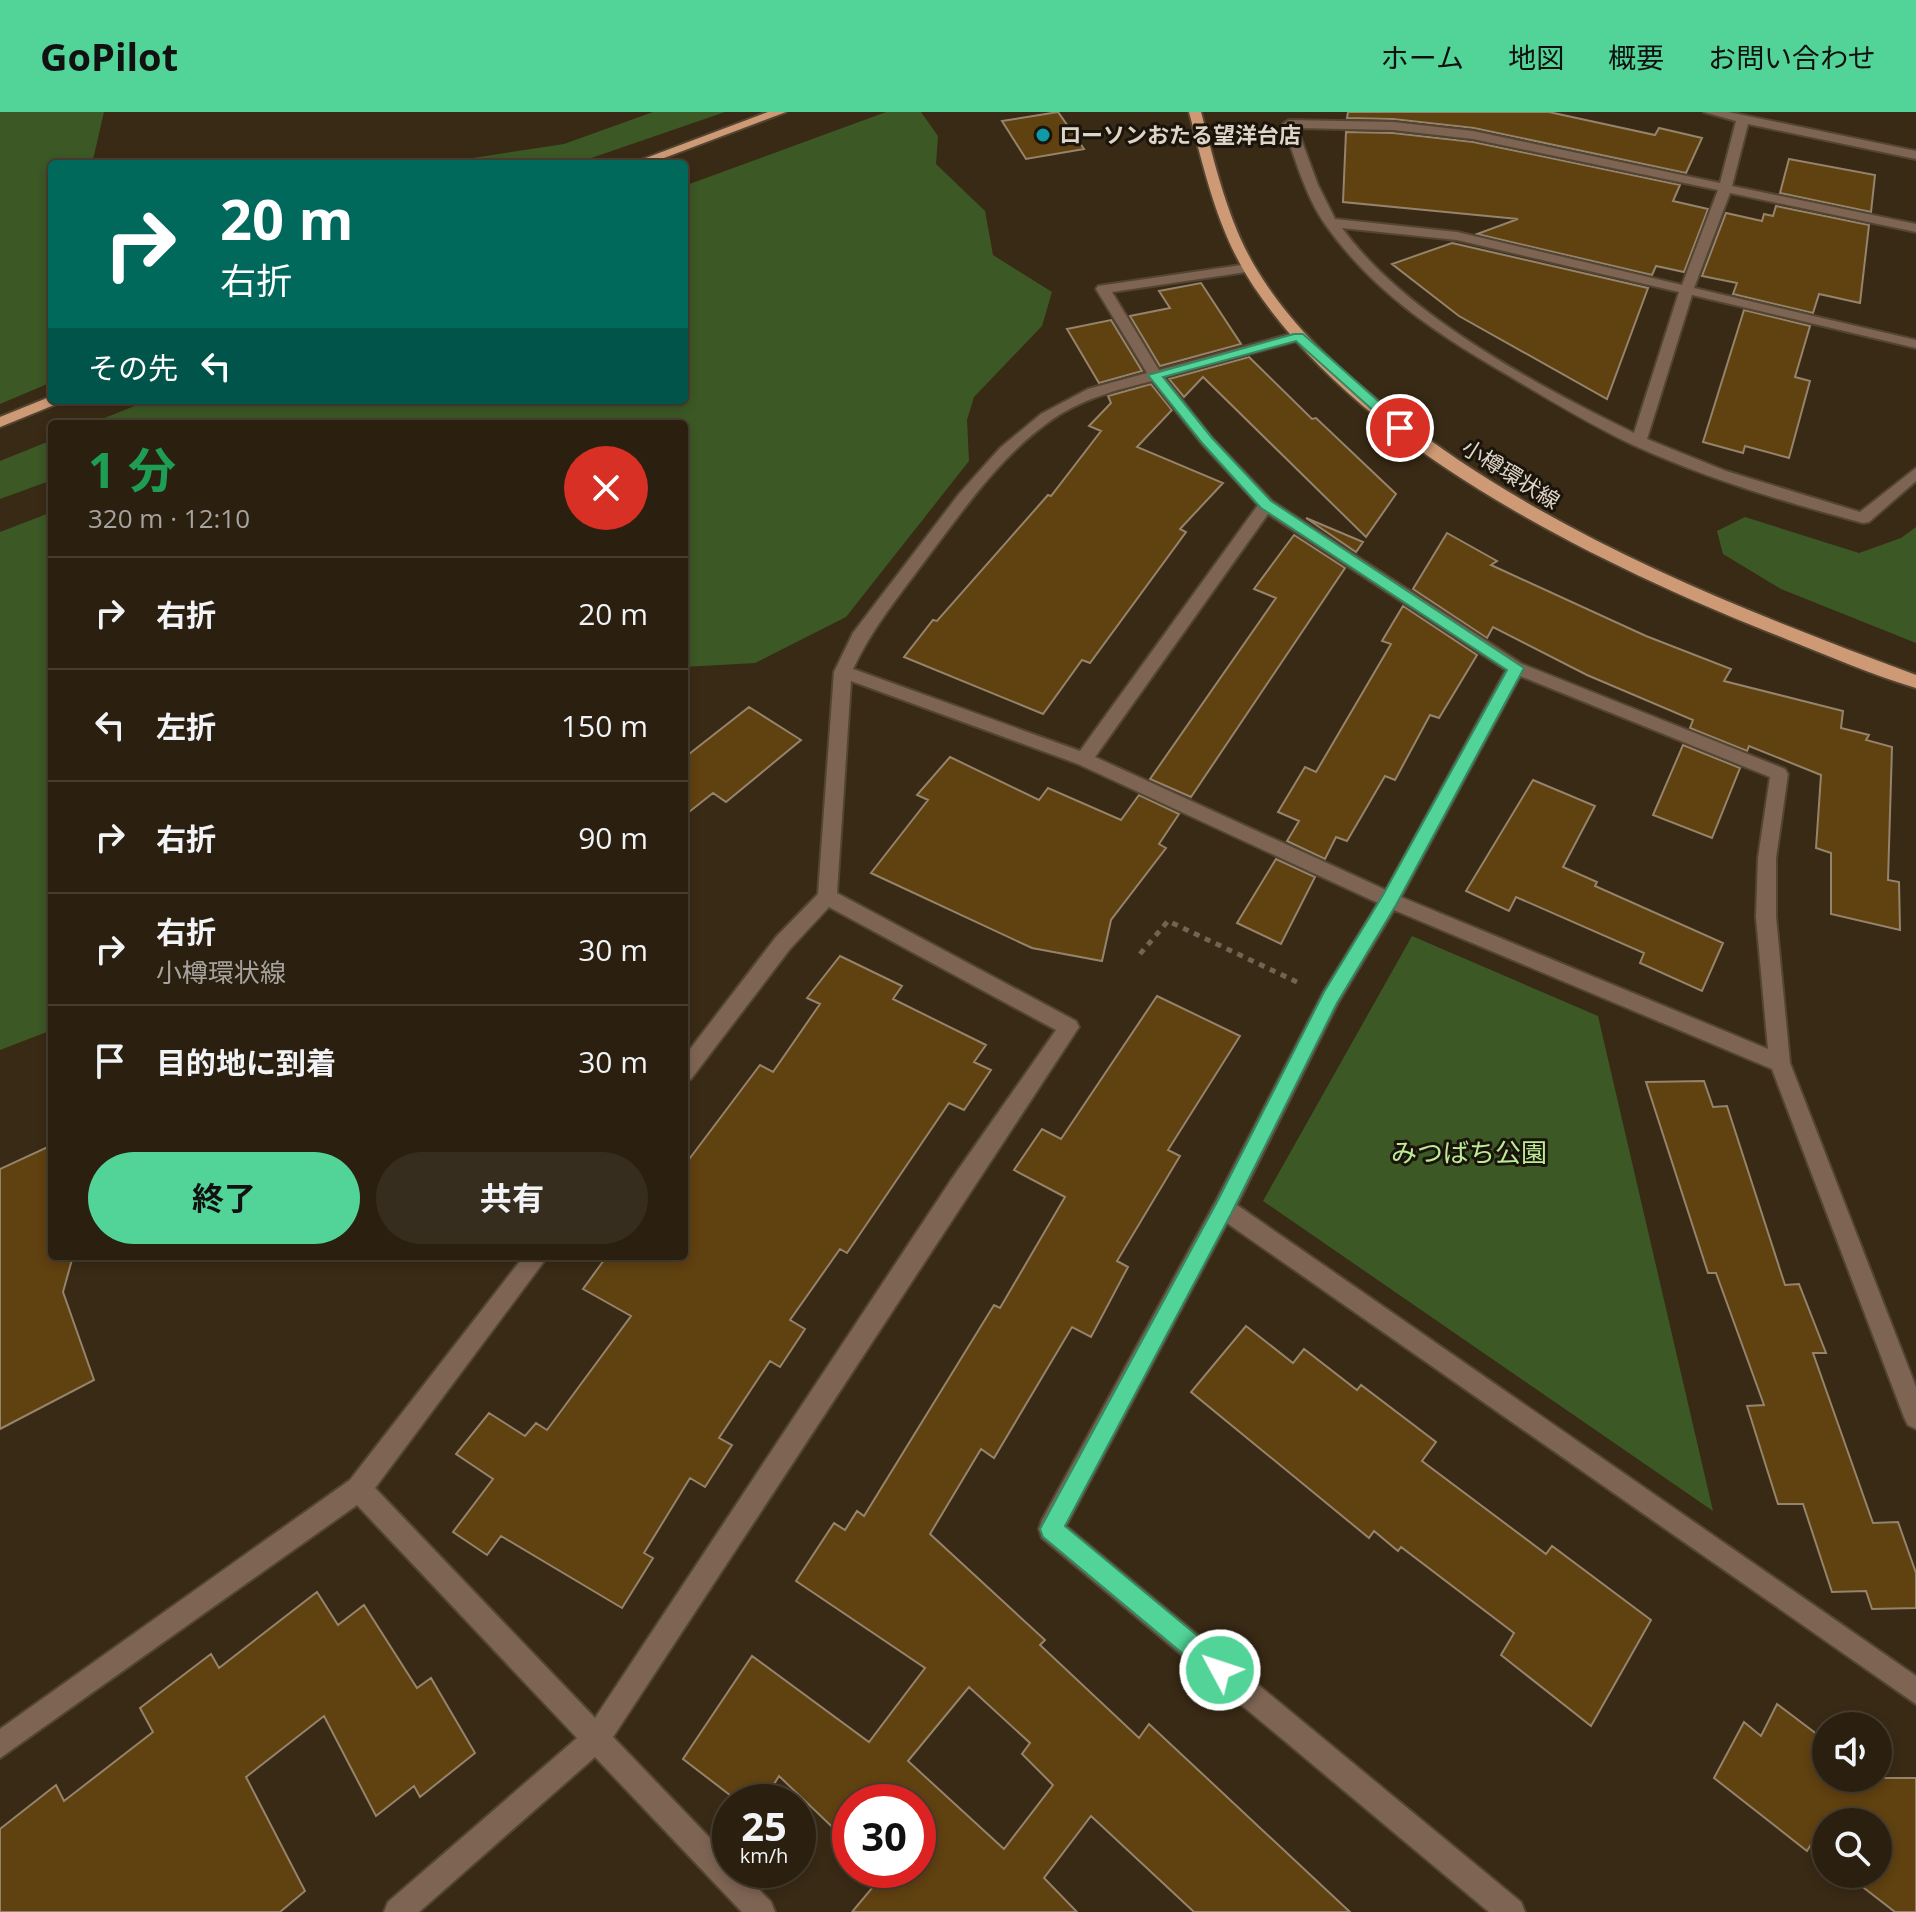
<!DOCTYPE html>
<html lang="ja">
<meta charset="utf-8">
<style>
:root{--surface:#2b2010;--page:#372d1e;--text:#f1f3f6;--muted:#a6a39f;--line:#473e30;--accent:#52d397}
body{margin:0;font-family:"Open Sans","Noto Sans JP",sans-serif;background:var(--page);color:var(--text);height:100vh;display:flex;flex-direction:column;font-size:30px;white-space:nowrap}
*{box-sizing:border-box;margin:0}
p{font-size:26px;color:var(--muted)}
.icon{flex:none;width:44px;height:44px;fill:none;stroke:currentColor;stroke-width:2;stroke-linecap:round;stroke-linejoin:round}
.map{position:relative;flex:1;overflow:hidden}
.sheet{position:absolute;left:48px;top:308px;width:640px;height:840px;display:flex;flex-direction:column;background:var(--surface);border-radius:8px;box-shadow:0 4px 12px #0003,0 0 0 2px var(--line)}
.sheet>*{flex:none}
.guide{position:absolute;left:48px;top:48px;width:640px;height:244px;border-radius:8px;box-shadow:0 4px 12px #0003,0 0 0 2px var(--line);background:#00695c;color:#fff;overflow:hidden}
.tools{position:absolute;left:1812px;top:1600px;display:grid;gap:16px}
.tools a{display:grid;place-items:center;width:80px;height:80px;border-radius:50%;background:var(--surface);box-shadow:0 4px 12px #0003,0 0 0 2px var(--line);font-size:40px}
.speed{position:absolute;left:712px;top:1672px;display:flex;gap:16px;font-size:40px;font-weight:700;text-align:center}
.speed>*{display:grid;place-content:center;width:104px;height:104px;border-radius:50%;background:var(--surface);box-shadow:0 4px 12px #0003,0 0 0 2px var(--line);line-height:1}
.speed small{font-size:20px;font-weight:400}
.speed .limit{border:12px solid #d22;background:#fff;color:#111}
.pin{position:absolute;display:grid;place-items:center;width:68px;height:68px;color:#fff;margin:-34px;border:4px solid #fff;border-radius:50%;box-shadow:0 2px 8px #0007}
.me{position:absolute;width:88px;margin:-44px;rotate:310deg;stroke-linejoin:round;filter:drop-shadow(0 0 6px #0008)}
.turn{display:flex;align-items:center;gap:28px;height:168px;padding:0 40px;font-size:36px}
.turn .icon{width:104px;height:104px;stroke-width:2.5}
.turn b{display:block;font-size:56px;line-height:68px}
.then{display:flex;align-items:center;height:76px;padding:0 40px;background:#0003;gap:16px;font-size:30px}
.round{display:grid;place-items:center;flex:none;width:84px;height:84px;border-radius:42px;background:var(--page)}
.headline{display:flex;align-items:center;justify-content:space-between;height:136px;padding:0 40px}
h1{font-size:48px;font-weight:700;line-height:60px;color:#1e9e55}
.button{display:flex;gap:16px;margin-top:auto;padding:16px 40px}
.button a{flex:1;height:92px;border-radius:48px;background:var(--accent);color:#111;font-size:32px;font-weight:700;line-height:92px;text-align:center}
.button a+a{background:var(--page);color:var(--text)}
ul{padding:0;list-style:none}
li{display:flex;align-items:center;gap:24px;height:112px;padding:0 40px;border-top:2px solid var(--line)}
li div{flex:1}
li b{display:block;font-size:30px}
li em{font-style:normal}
header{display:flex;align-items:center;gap:48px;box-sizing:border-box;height:112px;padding:0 40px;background:var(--accent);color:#111}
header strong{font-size:38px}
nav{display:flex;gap:44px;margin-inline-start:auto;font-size:28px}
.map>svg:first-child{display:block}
</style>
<header>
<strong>GoPilot</strong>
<nav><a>ホーム</a><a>地図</a><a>概要</a><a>お問い合わせ</a></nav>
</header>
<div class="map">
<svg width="1916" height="1800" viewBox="0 0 1916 1800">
<rect width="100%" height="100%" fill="#392a15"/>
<!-- green -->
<path fill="#3c5825" d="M0,0H104L92,52H52V270L0,292Z
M653,0H725L574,52H434L564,32Z
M886,0H921L938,24L936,52L985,99L993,143L1052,180L1042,214L974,285L967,308L969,349L846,505L755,551L684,555V312H90L149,288H684V74Z
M52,328V368L0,387V349Z
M52,400V918L0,938V420Z
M1745,405L1859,441L1901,426L1916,415V531L1781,477L1723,442L1717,419Z
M1412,824L1598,904L1713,1399L1263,1089Z"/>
<!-- building -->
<path fill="#604110" stroke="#95836c" stroke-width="2" fill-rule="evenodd" d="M1058,0L1084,37L1026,47L1002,9Z
M1348,0H1549L1655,23L1659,16L1702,26L1686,61L1474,16L1393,7L1347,6Z
M1346,20L1393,21L1473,30L1680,73L1673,89L1708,97L1684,160L1656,154L1652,163L1477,122L1518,107L1343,90Z
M1789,47L1875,63L1871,100L1780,81Z
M1776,94L1869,113L1860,191L1819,182L1813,201L1733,182L1737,171L1702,164L1726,101L1762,109L1764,102L1773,104Z
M1452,131L1648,176L1607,287L1459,204L1392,152Z
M1201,171L1241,232L1160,254L1130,204L1170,196L1159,179Z
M1744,198L1810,214L1795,265L1810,269L1789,346L1745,334L1743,341L1703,330Z
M1111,208L1142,259L1099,271L1067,217Z
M1249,245L1312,307L1316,306L1396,382L1366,425L1203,265L1184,285L1169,267Z
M1151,272L1172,298L1137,335L1223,371L1180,417L1186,420L1090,551L1082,548L1043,602L904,545L933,508L937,509L1048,383L1051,384L1101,319L1089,314L1111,291L1108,284Z
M1306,406L1363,430L1356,440Z
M1447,421L1497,449L1491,453L1646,524L1731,557L1724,569L1843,599L1841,616L1869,623L1866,628L1892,635L1888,768L1899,770L1900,818L1831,802V741L1816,736L1821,663L1749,634L1747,639L1690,616L1693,608L1587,563L1493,515L1487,526L1413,477Z
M1294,423L1345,456L1191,685L1150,667L1276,486L1254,477Z
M1403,494L1477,543L1439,606L1430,603L1395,668L1385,664L1347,729L1336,725L1325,747L1287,729L1299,709L1278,700L1305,655L1316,660L1391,532L1382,529Z
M749,595L801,628L726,690L713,681L684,704V646Z
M1683,633L1740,656L1712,726L1653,703Z
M950,645L1039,688L1048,676L1121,708L1139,683L1179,702L1159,732L1166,736L1111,808L1102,849L1032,836L871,761L928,688L917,683Z
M1533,668L1595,694L1563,755L1597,770L1595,774L1723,831L1702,879L1640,851L1644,841L1516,785L1509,799L1466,779Z
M1276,747L1315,765L1281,832L1237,811Z
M840,844L902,874L893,887L986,933L974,950L991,958L964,998L949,991L847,1141L840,1137L790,1208L805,1217L780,1255L770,1249L719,1326L732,1333L705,1375L690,1366L644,1441L653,1446L622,1496L501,1424L487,1443L453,1420L493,1367L456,1342L489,1301L525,1324L536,1311L547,1318L631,1204L583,1177L607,1144H684V1054L760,953L773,960L820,892L807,886Z
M1157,884L1240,924L1168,1038L1180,1044L1117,1149L1128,1155L1091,1225L1072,1215L994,1346L981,1337L930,1422L1045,1528L1040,1533L1139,1626L1149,1612L1350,1800H1194L1091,1704L1044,1766L1077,1800H852L883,1763L878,1758H918V1690H850V1732L779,1664L763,1690H739L683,1647L752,1544L869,1630L925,1556L796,1469L834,1411L845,1418L857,1399L864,1404L994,1193L1000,1196L1065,1085L1014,1058L1042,1017L1061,1027ZM969,1575L1030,1631L1022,1642L1053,1673L1004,1737L908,1649Z
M1704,969L1713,995L1727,994L1785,1173L1799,1172L1826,1241H1813L1873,1411L1898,1410L1916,1461V1496L1872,1497L1866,1479L1832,1480L1803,1392H1778L1747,1294L1764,1293L1716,1161H1708L1646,970Z
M52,1033V1144H73L63,1180L94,1268L0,1317V1057Z
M1246,1214L1293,1251L1304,1237L1357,1278L1361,1273L1436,1330L1422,1349L1546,1442L1552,1434L1651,1508L1591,1614L1501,1543L1514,1521L1401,1435L1398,1439L1374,1419L1369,1426L1191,1280Z
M317,1480L338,1513L364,1493L417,1576L431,1566L475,1641L420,1685L414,1674L376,1704L324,1604L246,1665L305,1779L280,1800H0V1717L56,1673L64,1689L153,1620L140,1596L211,1542L219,1556Z
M1777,1592L1826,1629V1666H1916V1800H1895L1846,1762H1878V1710H1826V1746L1810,1734L1807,1739L1714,1666L1744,1610L1761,1624Z"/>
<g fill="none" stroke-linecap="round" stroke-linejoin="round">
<!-- minor casing -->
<g stroke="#534532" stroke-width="4">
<path id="minor" d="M1704,0H1728L1916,39V47L1748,12L1732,74L1916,112V120L1730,81L1694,176L1916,228V236L1692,183L1647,327L1726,359L1860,400L1916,356V369L1869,410L1863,411C1785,390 1707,367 1633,333C1589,312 1548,287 1506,262C1437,222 1372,179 1325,112C1305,83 1295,46 1283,12L1289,8L1393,10L1473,19L1720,71L1736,9ZM1297,16L1393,18L1473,27L1718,78L1682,173L1457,120L1335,107L1318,73ZM1342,116L1457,128L1679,180L1634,321C1538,274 1405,203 1342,116Z
M1248,152L1255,156L1253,159L1112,180L1159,258L1294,221H1304V227L1164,265L1212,326L1272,389L1522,552L1785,657L1788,662L1776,746V805L1790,951L1916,1275V1317L1908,1313L1904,1305L1772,957L1394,798L1338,891L1237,1093L1916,1564V1592L1227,1111L1066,1414L1521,1790L1525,1800H1489L1042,1426L1039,1417L1042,1408L1216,1089L1324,879L1378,791L1078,652L851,569L837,781L1076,909L1079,915L613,1625L730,1747V1758H740L771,1790L775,1800H742L595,1645L419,1800H384L388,1790L577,1626L357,1393L0,1646V1617L350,1368L524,1144H548L375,1376L595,1606L951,1068L1056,918L829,795L790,837L691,967L684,970V945L776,825L818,782L834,560L853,521L959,382L1000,336L1041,302L1088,277L1147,261L1096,177L1098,174ZM1152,269L1202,332L1258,393L1080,639L853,557C871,518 898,485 924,450C962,400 998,346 1050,309C1081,287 1116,278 1152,269ZM1268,402L1506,558L1386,778L1095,645ZM1520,564L1770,665L1758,746L1756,805L1768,937L1401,785Z"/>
</g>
<!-- major casing -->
<g stroke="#534532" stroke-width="4">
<path id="major" d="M768,0H786L648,52H630Z
M1189,0H1201C1215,52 1227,106 1254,153C1289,213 1341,260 1395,302C1550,423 1733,495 1916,563V576C1872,563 1829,544 1786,527C1604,455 1365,341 1254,175C1218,121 1205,61 1189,0Z
M52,284V288H61L59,291L0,315V305Z"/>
</g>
<!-- path -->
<path stroke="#716452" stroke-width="5" stroke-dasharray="6 6" stroke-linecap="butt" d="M1140,842L1168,809L1297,870"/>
<!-- minor -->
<use href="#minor" fill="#7e6453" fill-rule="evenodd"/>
<!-- major -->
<use href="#major" fill="#ce9a75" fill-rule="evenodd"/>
</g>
<!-- route -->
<path fill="#52d397" stroke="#358962" stroke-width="2" d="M1294,222H1303L1405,313V319H1396L1296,229L1163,265L1212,326L1271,389L1524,556L1396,793L1337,891L1231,1102L1065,1414L1229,1550L1232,1558L1229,1566L1220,1570L1212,1566L1043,1425L1040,1417L1217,1090L1324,880L1383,783L1507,558L1261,396L1203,332L1148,263Z"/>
<!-- markers -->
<circle fill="#0f9aa8" stroke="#1b140b" stroke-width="3" cx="1043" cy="23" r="8"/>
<g text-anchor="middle" stroke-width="6" stroke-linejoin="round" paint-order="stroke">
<!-- far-poi labels -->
<g font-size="22" font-weight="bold" fill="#ded4c8" stroke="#1b140b" text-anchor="start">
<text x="1059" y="31">ローソンおたる望洋台店</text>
</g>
<!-- far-street labels -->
<g font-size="22" fill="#ded4c8" stroke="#1b140b">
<text transform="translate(1511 362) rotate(32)" y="8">小樽環状線</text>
</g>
<!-- park labels -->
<g font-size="26" fill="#bbec96" stroke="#1b140b">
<text x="1469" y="1050">みつばち公園</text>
</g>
</g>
</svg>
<div class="tools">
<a><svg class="icon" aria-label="sound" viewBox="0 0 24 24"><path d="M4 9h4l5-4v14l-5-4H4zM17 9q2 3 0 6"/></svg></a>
<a><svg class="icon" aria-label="search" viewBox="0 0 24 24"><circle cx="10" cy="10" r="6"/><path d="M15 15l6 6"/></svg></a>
</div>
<div class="speed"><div>25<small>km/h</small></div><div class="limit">30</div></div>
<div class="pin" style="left:1400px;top:316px;background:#d93025"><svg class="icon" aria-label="arrive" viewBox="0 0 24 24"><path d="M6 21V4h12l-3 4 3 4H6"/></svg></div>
<svg class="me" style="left:1220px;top:1558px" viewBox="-20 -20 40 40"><circle r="17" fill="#52d397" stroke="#fff" stroke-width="3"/><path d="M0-11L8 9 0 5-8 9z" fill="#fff"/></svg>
<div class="guide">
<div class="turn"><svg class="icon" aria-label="right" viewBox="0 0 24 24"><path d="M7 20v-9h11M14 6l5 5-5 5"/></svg><div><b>20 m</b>右折</div></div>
<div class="then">その先<svg class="icon" aria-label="left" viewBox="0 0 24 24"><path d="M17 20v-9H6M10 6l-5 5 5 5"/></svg></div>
</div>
<section class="sheet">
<div class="headline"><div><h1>1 分</h1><p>320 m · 12:10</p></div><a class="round" style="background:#d93025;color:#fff"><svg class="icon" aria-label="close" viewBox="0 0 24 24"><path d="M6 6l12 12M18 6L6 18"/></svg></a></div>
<ul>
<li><svg class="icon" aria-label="right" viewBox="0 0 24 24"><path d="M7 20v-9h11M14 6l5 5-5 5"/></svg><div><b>右折</b></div><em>20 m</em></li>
<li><svg class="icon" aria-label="left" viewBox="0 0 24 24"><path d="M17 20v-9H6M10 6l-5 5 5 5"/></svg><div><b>左折</b></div><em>150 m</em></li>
<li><svg class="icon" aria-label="right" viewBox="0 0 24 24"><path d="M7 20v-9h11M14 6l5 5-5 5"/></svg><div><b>右折</b></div><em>90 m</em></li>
<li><svg class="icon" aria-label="right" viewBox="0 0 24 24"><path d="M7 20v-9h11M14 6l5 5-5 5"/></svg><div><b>右折</b><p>小樽環状線</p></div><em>30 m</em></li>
<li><svg class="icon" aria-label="arrive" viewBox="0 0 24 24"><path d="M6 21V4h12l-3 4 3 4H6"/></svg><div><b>目的地に到着</b></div><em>30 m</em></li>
</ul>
<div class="button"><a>終了</a><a>共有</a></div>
</section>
</div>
